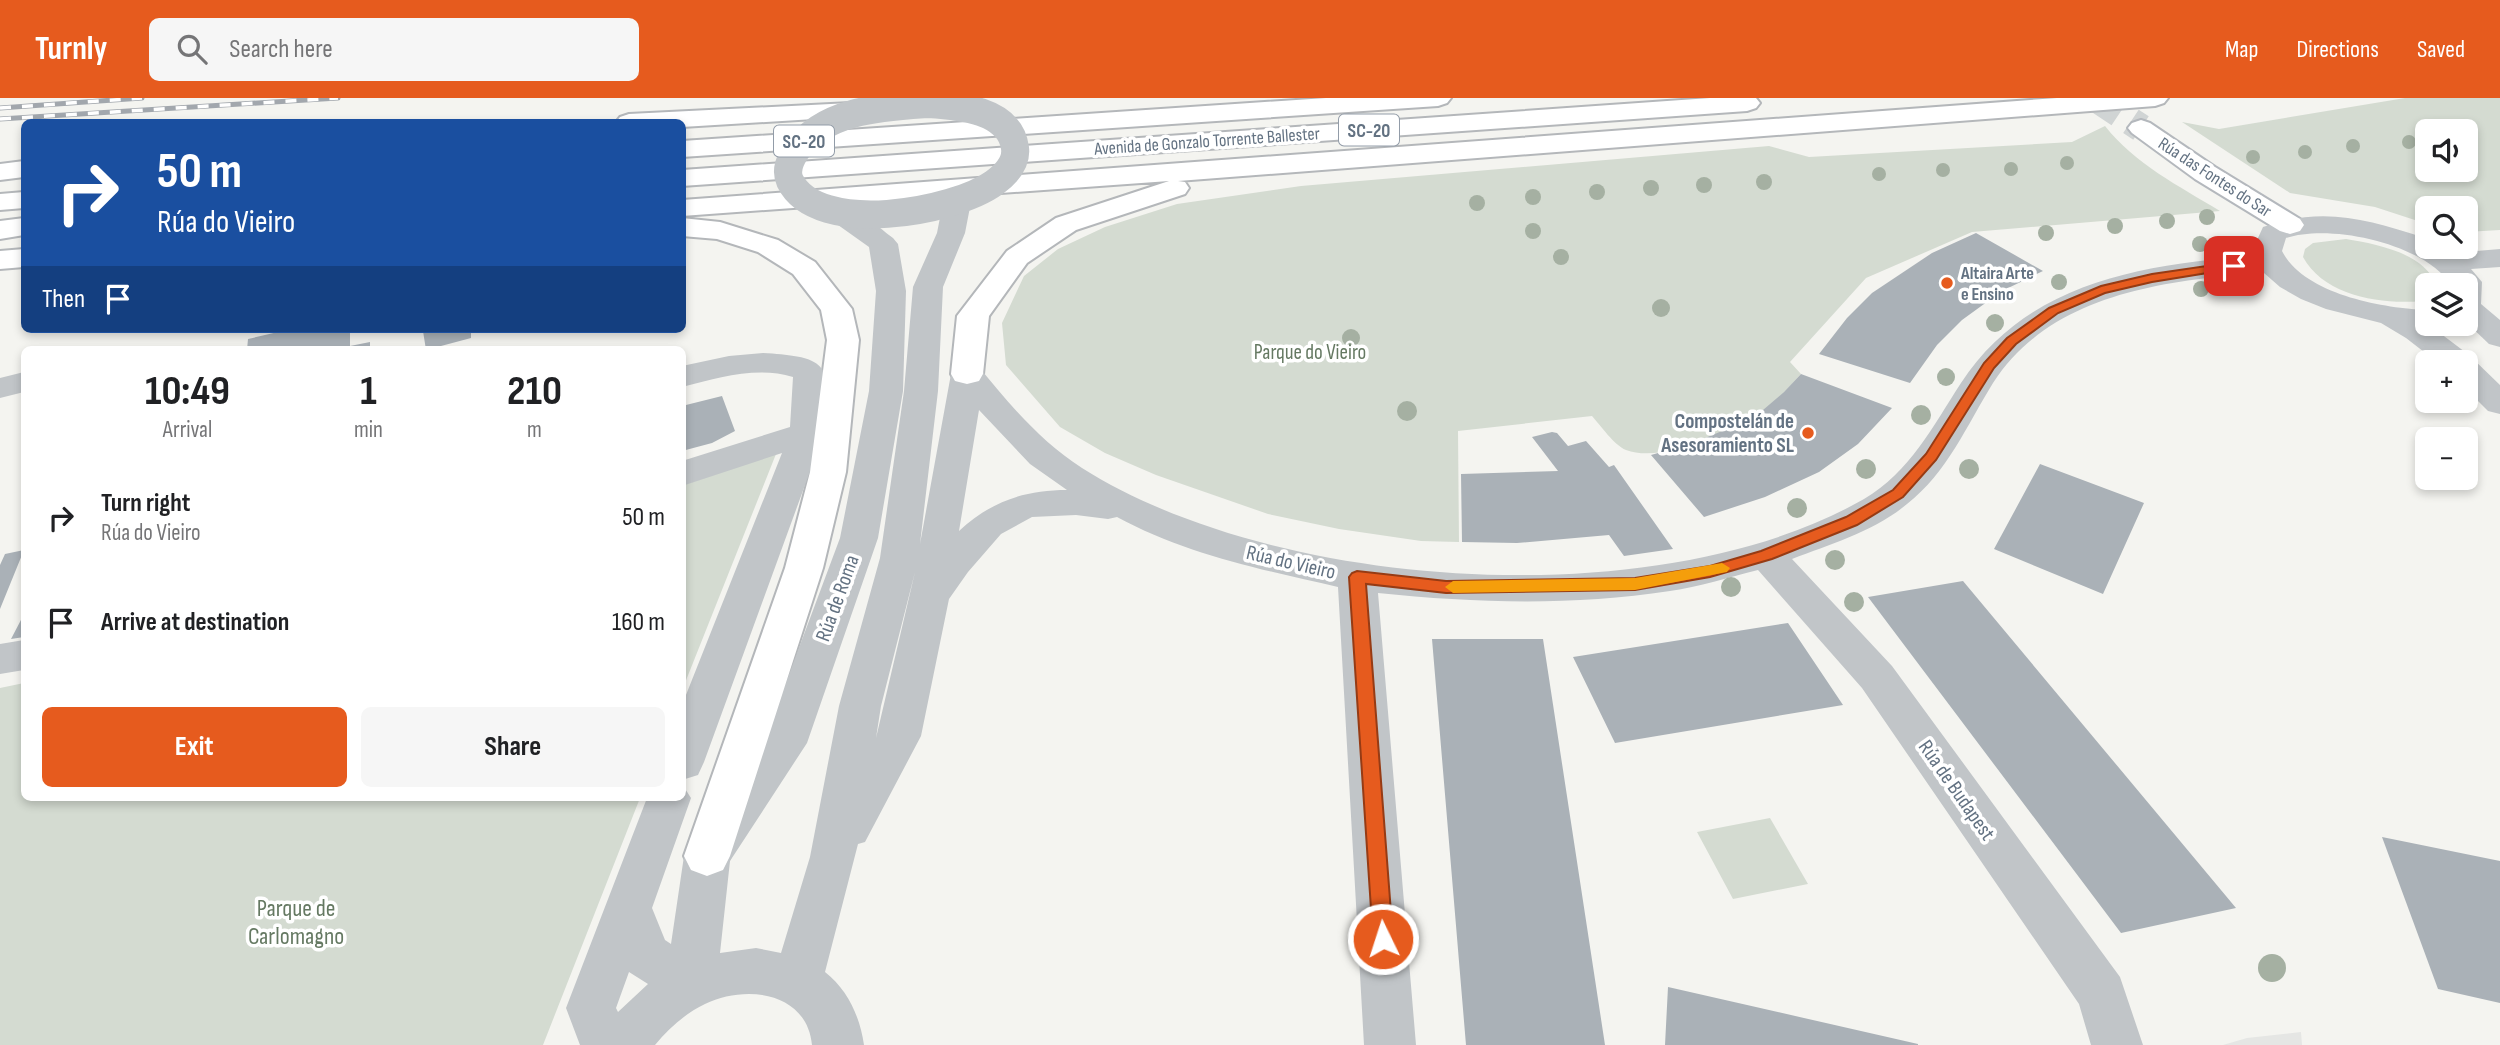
<!DOCTYPE html>
<meta charset="utf-8">
<style>
:root{--surface:#fff;--page:#f6f6f6;--text:#202124;--muted:#757577;--accent:#e65b1e}
body{margin:0;font-family:"Sofia Sans Condensed",sans-serif;background:var(--page);color:var(--text);height:100vh;display:flex;flex-direction:column;font-size:26px;white-space:nowrap}
*{box-sizing:border-box;margin:0}
p{font-size:23px;color:var(--muted)}
.icon{flex:none;width:38px;height:38px;fill:none;stroke:currentColor;stroke-width:2;stroke-linecap:round;stroke-linejoin:round}
.map{position:relative;flex:1;overflow:hidden}
.sheet{position:absolute;left:21px;top:248px;width:665px;height:455px;display:flex;flex-direction:column;background:var(--surface);border-radius:10px;box-shadow:0 4px 10px #0003}
.sheet>*{flex:none}
.banner{position:absolute;left:21px;top:21px;width:665px;height:214px;border-radius:10px;box-shadow:0 4px 10px #0003;background:#1a4fa0;color:#fff;overflow:hidden}
.fabs{position:absolute;left:2415px;top:21px;display:grid;gap:14px}
.fabs a{display:grid;place-items:center;width:63px;height:63px;border-radius:10px;background:var(--surface);box-shadow:0 4px 10px #0003;font-size:35px}
.pin{position:absolute;display:grid;place-items:center;width:60px;height:60px;color:#fff;margin:-30px;border-radius:14px;box-shadow:0 4px 10px #0006}
.me{position:absolute;width:77px;margin:-38px;rotate:356deg;stroke-linejoin:round;filter:drop-shadow(0 0 5px #0008)}
.turn{display:flex;align-items:center;gap:24px;height:147px;padding:0 21px;font-size:32px}
.turn .icon{width:91px;height:91px;stroke-width:2.5}
.turn b{display:block;font-size:49px;line-height:60px}
.then{display:flex;align-items:center;height:66px;padding:0 21px;background:#0003;gap:14px;font-size:26px}
.eta{display:flex;justify-content:space-evenly;align-items:center;height:119px;text-align:center}
.eta b{font-size:42px;font-weight:700;line-height:49px}
.action{display:flex;gap:14px;margin-top:auto;padding:14px 21px}
.action a{flex:1;height:80px;border-radius:10px;background:var(--accent);color:#fff;font-size:28px;font-weight:700;line-height:80px;text-align:center}
.action a+a{background:var(--page);color:var(--text)}
ul{padding:0;list-style:none}
li{display:flex;align-items:center;gap:21px;height:105px;padding:0 21px}
li div{flex:1}
li b{display:block;font-size:26px}
li em{font-style:normal}
header{display:flex;align-items:center;gap:42px;box-sizing:border-box;height:98px;padding:0 35px;background:var(--accent);color:#fff}
header strong{font-size:33px}
nav{display:flex;gap:38px;margin-inline-start:auto;font-size:24px}
.search{width:490px;height:63px;background:var(--page);display:flex;align-items:center;gap:18px;box-sizing:border-box;padding:0 24px;border-radius:10px;color:var(--muted);font-size:26px}
.map>svg:first-child{display:block}
</style>
<header>
<strong>Turnly</strong>
<div class="search"><svg class="icon" aria-label="search" viewBox="0 0 24 24"><circle cx="10" cy="10" r="6"/><path d="M15 15l6 6"/></svg>Search here</div>
<nav><a>Map</a><a>Directions</a><a>Saved</a></nav>
</header>
<div class="map">
<svg width="2500" height="947" viewBox="0 0 2500 947">
<rect width="100%" height="100%" fill="#f4f4f0"/>
<!-- built -->
<path fill="#e5e6e4" d="M2301,934L2302,947H2223L2247,940Z"/>
<!-- green -->
<path fill="#d4dbd1" fill-rule="evenodd" d="M2405,0H2500V132L2466,134V110H2427V126L2375,109L2290,95L2182,24L2219,31ZM2427,33H2466V72H2427Z
M2105,28C2135,66 2179,88 2220,113L1972,134L1866,180L1790,264L1801,276C1789,289 1777,303 1762,313C1730,333 1663,366 1626,352C1614,347 1601,328 1592,318L1458,333L1459,444L1421,443L1339,431L1268,416L1156,377L1105,355L1060,329L1006,267L1002,225L1024,178L1058,151L1105,129L1177,106L1301,88L1769,48L1809,59L2072,44Z
M2346,141C2376,146 2425,155 2436,187H2427V200L2422,203C2382,207 2324,198 2303,159L2305,151L2313,145Z
M776,356L683,590V387Z
M24,585V700H640L543,947H0V590Z
M1770,720L1808,786L1733,801L1697,734Z"/>
<!-- building -->
<path fill="#aab1b7" d="M1976,135L2043,173L2002,193L1962,222L1937,247L1910,285L1819,256L1847,220L1872,195L1932,155Z
M291,231H350V248L370,244V252H247L248,241Z
M434,231H471V240L426,252L423,233Z
M1801,276L1892,310L1858,346L1819,374L1765,399L1704,419L1651,357L1693,345L1739,326L1763,312L1784,294Z
M722,298L735,333L712,345L682,353V308Z
M1552,334L1557,335L1568,348L1586,343L1609,369L1614,367L1673,451L1624,458L1609,437L1517,445L1462,444L1461,376L1558,373L1532,339Z
M2040,366L2144,405L2103,496L1994,451Z
M24,452L0,511V467L5,456Z
M1963,483L2236,810L2121,835L1868,499Z
M24,519V539L11,541L22,520Z
M1788,525L1843,607L1615,645L1573,559Z
M1432,541H1543L1605,947H1466Z
M2382,739L2500,763V905L2438,891Z
M1668,889L1918,946V947H1665Z"/>
<g fill="none" stroke-linecap="round" stroke-linejoin="round">
<!-- secondary-tunnel -->
<path stroke="#d0d4d4" stroke-width="28" stroke-dasharray="28 14" stroke-linecap="butt" d="M2096,0L2141,30"/>
<!-- secondary casing -->
<g stroke="#b4b8bd" stroke-width="4">
<path id="secondary" d="M2141,22L2150,25L2215,69L2300,121L2304,127L2300,133L2290,136L2280,133L2195,81L2132,35L2128,30L2132,25Z"/>
</g>
<!-- highway casing -->
<g stroke="#b4b7ba" stroke-width="4">
<path id="highway" d="M1326,0H1451L1447,5L1438,8L682,59V43Z
M1710,0H1756L1760,5L1756,10L1747,13L682,88V72Z
M2057,0H2168L2164,5L2155,8L1178,83L1185,84L1189,90L1185,96L1076,132L1027,165L989,218L983,276L979,283L967,286L955,283L951,276L957,218L1007,153L1056,120L1169,83L682,118V102Z
M870,4L879,7L883,12L879,17L682,29V24H616L620,19L629,16Z
M24,63V79L0,82V66Z
M24,94V110L0,112V96Z
M24,120V137L0,141V123Z
M682,120L720,124L778,142L815,164L852,211L859,242L846,374L823,470L730,758L723,772L707,778L691,772L684,758L785,470L810,374L827,242L821,212L793,176L758,154L717,141L682,138Z
M24,151V169L0,171V153Z"/>
</g>
<!-- street -->
<path fill="#c1c5c8" fill-rule="evenodd" d="M957,96L967,98L971,104L965,135L943,189L938,293L920,446L951,276L955,269L967,266L979,269C1009,306 1041,344 1082,370C1278,494 1661,518 1864,401C1910,374 1933,328 1961,285C2027,184 2143,166 2255,158L2252,153L2263,129C2323,108 2366,121 2425,140L2427,149H2442L2453,155L2500,151V169L2471,171L2482,184L2481,206L2500,222V249L2489,246L2466,224V187H2451C2425,146 2331,125 2286,140L2282,153C2304,196 2382,210 2427,212V226H2439L2432,229L2469,257L2500,287V316L2488,313L2466,291V264H2437L2406,240L2381,225L2326,211L2301,201L2280,189L2264,175C2167,182 2051,195 1993,285C1967,327 1947,375 1907,406C1875,433 1831,446 1792,461L1892,568L2120,879L2143,947H2091L2079,906L1862,590L1758,472C1729,479 1699,489 1670,493C1572,508 1475,505 1378,495L1416,947H1364L1338,489C1263,472 1185,456 1117,419L1108,421L1076,417L1032,419L1001,436L968,474L949,501L921,638L865,744L858,746L825,874C848,892 860,919 864,947H812C807,894 746,886 705,906C686,915 669,930 655,947H580L566,910L647,700H682V686L691,700L652,810L665,842L671,846L684,758L691,744L766,638L840,440L869,293L876,193L869,149L824,117L820,111L824,105C849,99 874,126 893,140L898,146L906,193L903,293L878,440L807,645L730,763L720,855L756,850L781,855L810,759L839,608L880,460L904,293L913,189L937,135L943,104L947,98ZM979,312L1030,366L1067,392C1024,392 990,404 959,433ZM915,474L876,640L881,608ZM629,874L648,886L618,914L616,910Z
M763,255C836,259 829,270 824,335L704,664L698,677L682,682V607L782,355L682,388V363L790,329L793,279C757,268 718,280 682,289V268L729,258Z
M24,274V294L0,300V280Z
M24,542V572L0,576V546Z"/>
<!-- secondary -->
<use href="#secondary" fill="#fff" fill-rule="evenodd"/>
<!-- highway -->
<use href="#highway" fill="#fff" fill-rule="evenodd"/>
<!-- rail casing -->
<g stroke="#a2a7ad" stroke-width="5">
<path id="rail" d="M0,10L142,0
M0,21L338,0"/>
</g>
<!-- rail -->
<use href="#rail" stroke="#fff" stroke-width="3.5" stroke-dasharray="11" stroke-linecap="butt"/>
<!-- street-bridge -->
<path stroke="#c1c5c8" stroke-width="28" d="M927,6C957,8 1010,11 1015,50C1017,65 1005,77 994,85C954,114 818,139 790,83C785,72 790,62 796,53C823,12 883,9 927,6Z"/>
</g>
<!-- trees -->
<g fill="#a5b0a2">
<circle cx="2409" cy="44" r="7"/>
<circle cx="2353" cy="48" r="7"/>
<circle cx="2305" cy="54" r="7"/>
<circle cx="2253" cy="59" r="7"/>
<circle cx="2067" cy="65" r="7"/>
<circle cx="2011" cy="71" r="7"/>
<circle cx="1943" cy="72" r="7"/>
<circle cx="1879" cy="76" r="7"/>
<circle cx="1764" cy="84" r="8"/>
<circle cx="1704" cy="87" r="8"/>
<circle cx="1651" cy="90" r="8"/>
<circle cx="1597" cy="94" r="8"/>
<circle cx="1533" cy="99" r="8"/>
<circle cx="1477" cy="105" r="8"/>
<circle cx="2207" cy="119" r="8"/>
<circle cx="2167" cy="123" r="8"/>
<circle cx="2115" cy="128" r="8"/>
<circle cx="1533" cy="133" r="8"/>
<circle cx="2046" cy="135" r="8"/>
<circle cx="2200" cy="146" r="8"/>
<circle cx="1561" cy="159" r="8"/>
<circle cx="2059" cy="184" r="8"/>
<circle cx="2201" cy="191" r="8"/>
<circle cx="1661" cy="210" r="9"/>
<circle cx="1995" cy="225" r="9"/>
<circle cx="1351" cy="240" r="9"/>
<circle cx="1946" cy="279" r="9"/>
<circle cx="1407" cy="313" r="10"/>
<circle cx="1921" cy="317" r="10"/>
<circle cx="1866" cy="371" r="10"/>
<circle cx="1969" cy="371" r="10"/>
<circle cx="1797" cy="410" r="10"/>
<circle cx="1835" cy="462" r="10"/>
<circle cx="1731" cy="489" r="10"/>
<circle cx="1854" cy="504" r="10"/>
<circle cx="2272" cy="870" r="14"/>
</g>
<!-- route -->
<path fill="#e65b1e" stroke="#963b14" stroke-width="2" d="M2234,164L2240,168L2238,170L2152,184L2105,195L2058,215L2016,246L1994,270L1936,362L1903,399L1857,427L1772,461L1710,479L1635,492L1446,495L1366,486L1393,841L1390,847L1383,850L1376,847L1373,841L1349,479L1352,475L1357,473L1446,483L1635,480L1710,468L1761,453L1846,419L1893,392L1926,356L1984,265L2007,240L2049,210L2101,188L2152,176Z"/>
<!-- slow -->
<path fill="#f59e0b" d="M1722,465L1730,470L1727,474L1635,492L1453,495L1445,489L1453,483L1635,480Z"/>
<!-- markers -->
<g fill="#e65b1e" stroke="#fff" stroke-width="2.5">
<circle cx="1947" cy="185" r="7"/>
<circle cx="1808" cy="335" r="7"/>
</g>
<g text-anchor="middle" stroke-width="7" stroke-linejoin="round" paint-order="stroke">
<!-- far-street labels -->
<g font-size="18" fill="#637282" stroke="#fff">
<text transform="translate(1207 43) rotate(-4)" y="6">Avenida de Gonzalo Torrente Ballester</text>
<text transform="translate(2215 79) rotate(33)" y="6">Rúa das Fontes do Sar</text>
</g>
<!-- far-poi labels -->
<g font-size="18" font-weight="bold" fill="#637282" stroke="#fff" text-anchor="start">
<text x="1961" y="181">Altaira Arte<tspan x="1961" dy="21">e Ensino</tspan></text>
</g>
<!-- shield labels -->
<g fill="#fff" stroke="#929ca8" stroke-width="2">
<rect x="1339" y="16.5" width="60" height="31" rx="5"/>
<rect x="774" y="27.5" width="60" height="31" rx="5"/>
</g>
<g font-size="19" font-weight="bold" fill="#637282">
<text x="1369" y="39">SC-20</text>
<text x="804" y="50">SC-20</text>
</g>
<!-- park labels -->
<g font-size="21" fill="#657962" stroke="#fff">
<text x="1310" y="261">Parque do Vieiro</text>
</g>
<!-- poi labels -->
<g font-size="21" font-weight="bold" fill="#637282" stroke="#fff" text-anchor="end">
<text x="1794" y="330">Compostelán de<tspan x="1794" dy="24">Asesoramiento SL</tspan></text>
</g>
<!-- street labels -->
<g font-size="21" fill="#637282" stroke="#fff">
<text transform="translate(1291 464) rotate(13)" y="7">Rúa do Vieiro</text>
<text transform="translate(837 500) rotate(-70)" y="7">Rúa de Roma</text>
<text transform="translate(1957 692) rotate(55)" y="7">Rúa de Budapest</text>
</g>
<!-- near-park labels -->
<g font-size="24" fill="#657962" stroke="#fff">
<text x="296" y="818">Parque de<tspan x="296" dy="28">Carlomagno</tspan></text>
</g>
</g>
</svg>
<div class="fabs">
<a><svg class="icon" aria-label="sound" viewBox="0 0 24 24"><path d="M4 9h4l5-4v14l-5-4H4zM17 9q2 3 0 6"/></svg></a>
<a><svg class="icon" aria-label="search" viewBox="0 0 24 24"><circle cx="10" cy="10" r="6"/><path d="M15 15l6 6"/></svg></a>
<a><svg class="icon" aria-label="layers" viewBox="0 0 24 24"><path d="M12 4l9 5-9 5-9-5zM3 14l9 5 9-5"/></svg></a>
<a>+</a>
<a>−</a>
</div>
<div class="pin" style="left:2234px;top:168px;background:#d93025"><svg class="icon" aria-label="arrive" viewBox="0 0 24 24"><path d="M6 21V4h12l-3 4 3 4H6"/></svg></div>
<svg class="me" style="left:1383px;top:841px" viewBox="-20 -20 40 40"><circle r="17" fill="#e65b1e" stroke="#fff" stroke-width="3"/><path d="M0-11L8 9 0 5-8 9z" fill="#fff"/></svg>
<div class="banner">
<div class="turn"><svg class="icon" aria-label="right" viewBox="0 0 24 24"><path d="M7 20v-9h11M14 6l5 5-5 5"/></svg><div><b>50 m</b>Rúa do Vieiro</div></div>
<div class="then">Then<svg class="icon" aria-label="arrive" viewBox="0 0 24 24"><path d="M6 21V4h12l-3 4 3 4H6"/></svg></div>
</div>
<section class="sheet">
<div class="eta">
<div><b>10:49</b><p>Arrival</p></div>
<div><b>1</b><p>min</p></div>
<div><b>210</b><p>m</p></div>
</div>
<ul>
<li><svg class="icon" aria-label="right" viewBox="0 0 24 24"><path d="M7 20v-9h11M14 6l5 5-5 5"/></svg><div><b>Turn right</b><p>Rúa do Vieiro</p></div><em>50 m</em></li>
<li><svg class="icon" aria-label="arrive" viewBox="0 0 24 24"><path d="M6 21V4h12l-3 4 3 4H6"/></svg><div><b>Arrive at destination</b></div><em>160 m</em></li>
</ul>
<div class="action"><a>Exit</a><a>Share</a></div>
</section>
</div>
